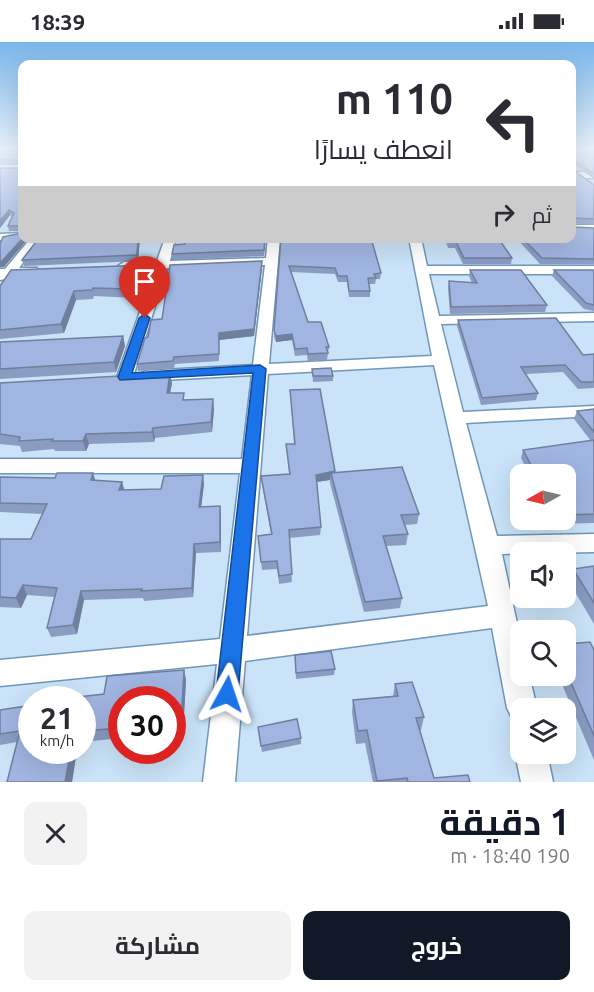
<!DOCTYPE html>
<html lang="ar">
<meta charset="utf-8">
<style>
:root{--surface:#fff;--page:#f2f2f3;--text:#2b2b33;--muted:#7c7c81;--accent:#111827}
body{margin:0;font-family:Ubuntu,Cairo,sans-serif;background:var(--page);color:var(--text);direction:rtl;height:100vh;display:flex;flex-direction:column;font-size:22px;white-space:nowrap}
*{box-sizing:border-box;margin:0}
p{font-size:20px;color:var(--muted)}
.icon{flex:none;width:33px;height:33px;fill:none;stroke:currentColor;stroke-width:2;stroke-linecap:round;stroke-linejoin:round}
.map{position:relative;height:740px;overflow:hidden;direction:ltr}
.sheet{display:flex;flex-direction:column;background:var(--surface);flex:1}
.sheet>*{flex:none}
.top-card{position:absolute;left:18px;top:18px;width:558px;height:183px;border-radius:12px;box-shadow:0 6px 24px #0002;direction:rtl;background:#fff;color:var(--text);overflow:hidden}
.needle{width:39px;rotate:262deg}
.fabs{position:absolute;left:510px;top:422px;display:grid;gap:12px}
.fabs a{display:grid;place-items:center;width:66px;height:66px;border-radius:12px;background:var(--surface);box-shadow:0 6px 24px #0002;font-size:30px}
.speed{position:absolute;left:18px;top:644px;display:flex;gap:12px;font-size:30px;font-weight:700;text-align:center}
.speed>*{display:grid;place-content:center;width:78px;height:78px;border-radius:50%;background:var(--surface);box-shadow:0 6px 24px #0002;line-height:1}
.speed small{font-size:15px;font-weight:400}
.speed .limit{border:9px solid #d22;background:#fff;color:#111}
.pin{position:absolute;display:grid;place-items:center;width:51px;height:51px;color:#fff;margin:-62px -26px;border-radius:50% 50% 50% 0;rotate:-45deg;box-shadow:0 0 6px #0007}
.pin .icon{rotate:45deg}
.me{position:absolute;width:66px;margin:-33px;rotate:5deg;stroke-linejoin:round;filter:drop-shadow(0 0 4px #0008)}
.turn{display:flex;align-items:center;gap:21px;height:126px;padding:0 24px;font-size:27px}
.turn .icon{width:78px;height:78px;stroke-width:2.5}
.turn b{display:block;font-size:42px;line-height:51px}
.then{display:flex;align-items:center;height:57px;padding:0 24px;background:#0003;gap:12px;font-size:22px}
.round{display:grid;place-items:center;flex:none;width:63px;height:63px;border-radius:12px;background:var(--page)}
.headline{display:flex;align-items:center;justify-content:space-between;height:102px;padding:0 24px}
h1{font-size:36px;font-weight:700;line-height:45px;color:var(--accent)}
.button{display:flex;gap:12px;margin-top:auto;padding:12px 24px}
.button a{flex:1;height:69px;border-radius:12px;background:var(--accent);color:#fff;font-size:24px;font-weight:700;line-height:69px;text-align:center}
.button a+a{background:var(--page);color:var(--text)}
.status{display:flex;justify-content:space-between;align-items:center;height:42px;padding:0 30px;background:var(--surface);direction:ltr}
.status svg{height:16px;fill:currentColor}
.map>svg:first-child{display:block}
</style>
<div class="status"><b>18:39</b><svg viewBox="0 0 49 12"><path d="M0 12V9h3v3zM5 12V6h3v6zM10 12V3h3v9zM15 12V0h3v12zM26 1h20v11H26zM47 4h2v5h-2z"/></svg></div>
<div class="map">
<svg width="594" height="740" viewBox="0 0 594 740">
<rect width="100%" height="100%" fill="#cae3f8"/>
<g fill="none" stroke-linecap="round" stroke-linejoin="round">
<!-- minor casing -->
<g stroke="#6f97b9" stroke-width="3">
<path id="minor" d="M0,107H22V111L0,110Z
M0,123H22V128L0,129Z
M572,130H594V136H572Z
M572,183H594V189H572Z
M22,191V196H25L0,198V192Z
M31,196H42L19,226H37V232L0,238V227H5Z
M165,196H176L170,219L266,216L268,196H280L269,322L432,314L409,196H421L427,224H594V232H429L439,274L594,271V279L441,282L463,370L594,364V374L466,381L497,494L594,492V510L502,512L520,595V633H529L537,666H520V680L512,676L507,666L492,586L245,619L235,740H203L217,622L0,644V618L220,597L240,431H0V417H242L252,333L145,339L137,334L145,329L253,323L265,223L167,226L133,335L125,340L117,335L155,227L124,228L118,224L124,220L157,219ZM434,323L488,564L247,594L268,332Z
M520,700V711H547L553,740H521L515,711Z"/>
</g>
<!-- minor -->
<use href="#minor" fill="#fff" fill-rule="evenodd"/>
</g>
<!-- wall -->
<path fill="#8a9cc2" d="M20,107H22V190V189H9L8,184L12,174L10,173L0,186L22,123L0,121V108L21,109L22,107Z
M572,107H594V110L572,108Z
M572,111L594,112V137L573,122H572Z
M572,127L594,143V183L573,181L572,185L594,186V222H540L516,196H572Z
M140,196L138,219L24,224L22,218Z
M266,196L264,214L172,218V212Z
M281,196L381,231L380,237H376L375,242H369L370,249V255H349L347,240H338L335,232L291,230L308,280L329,305L327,318L308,319L307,313L295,314L292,298L276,300L274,295Z
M445,196H498L512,216L511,222H463L455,206H448Z
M262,219V225L254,294L219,298V319L175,322L174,326L138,329L137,322L148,295L162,277Z
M147,223L148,231L135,256L94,254L93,257L76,258L64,291L0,297V244Z
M470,228L547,263L545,270L450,272L448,246L449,239L472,241L469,234Z
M554,228H594V269L584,267L552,234Z
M458,278L583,313L594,312V346L578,347L563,330L526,332L538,351L536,358L481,363L457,284Z
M123,294L125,304L116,330L0,337V300Z
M312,327L333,334V339L313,340Z
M0,341H172L170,351L185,358L214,367L212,390L155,396L154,400L89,402L86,409H55L54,407L22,410L20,404L0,402Z
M290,348L335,430L419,472L417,482L405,483L408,492L406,503L386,504L402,556L400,566L364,570L330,441V438L317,440L321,485L320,493L289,496L292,540L279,542L277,527L262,528L258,494L271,492L262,442L261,434L289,432L286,402H294Z
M594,367V481L555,482L552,477H566V432H529L521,416L523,408L591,399L574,377L577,369Z
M203,433L204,442L201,465L221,474V510L196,511L193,555L144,559L143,556L84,558L77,592L51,595L47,586L54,555L27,553L21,566L0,565V497H31L43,472L0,470V435L122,440L124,448L161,447Z
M594,524V582L568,538L573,527Z
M566,602L594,608V718L558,633H566Z
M295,613L335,627L334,633L296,637Z
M184,628L186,638L183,691L172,692V657H122V696L82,700V657L104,652Z
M395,642L424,675L421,688H420L434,736L470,740H373L365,701L356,702L352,670L353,658L393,654Z
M26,664L32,708H77L72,740H7L17,700L0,703V668Z
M258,685L301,696V702L262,710Z"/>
<!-- shaded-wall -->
<path fill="#707f9e" d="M9,168L10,173L0,186V179Z
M23,196H29L4,225H0V220Z
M138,196H140L138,219L137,213Z
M262,219V225L254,294L219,298V319V291Z
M147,223L148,231L135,256L133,247Z
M74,249L76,258L64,291L61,282Z
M292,292V298L276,300V294Z
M123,294L125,304L116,330L114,320Z
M170,331L172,341L168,361L167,351Z
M213,357L214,367L212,390L211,380Z
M153,386L155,396L154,400L152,390Z
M86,392L89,402L86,409L83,399Z
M335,429V437L331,431L330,438L316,440V433Z
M93,431L96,440L91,438Z
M203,433L204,442L200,475L199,465Z
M122,440L125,450L119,448Z
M220,464L221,474V510L220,500Z
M194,502L196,511L193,555L192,546Z
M23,543L27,553L21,566L16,556Z
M81,549L84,558L77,592L73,583Z
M184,628L186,638L183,691L181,681Z
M71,708H77L72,740H65Z"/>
<!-- building -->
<path fill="#a0b5e1" stroke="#707f9e" stroke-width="1.5" d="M22,107V119L0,117V108L21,109Z
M572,111L594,112V132L574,118H572Z
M22,121V186L21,184H8L14,171L9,168L0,179V126H21Z
M572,127L594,143V177L573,176L572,185L594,186V217L542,216L522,196H572Z
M22,191L23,196L2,219L0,220V202L3,195Z
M39,196H138L137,213L22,218Z
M265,196L264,208L172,212L174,203L185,202L186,197Z
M281,196H371L381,231L374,232L376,236H368L370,249H349L347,234H338L335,226L289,224L308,280H321L329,305H326L328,311L308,312L307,306L295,307L292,292L276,294L274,288Z
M447,196H498L512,216H464L456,200H448Z
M262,219L254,287L219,291V312L174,315L173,319L137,322L145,296L148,295L151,278L162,277L170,223Z
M147,223L133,247L93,246L92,248L74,249L61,282L0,288V244L11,228Z
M470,228H521L547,263L451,265L449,239L477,241Z
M554,228H594V263L586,261Z
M556,276L583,313L594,312V340H581L565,323L521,325L538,351L482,356L458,278Z
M123,294L114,320L0,327V300Z
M331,326L333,334H313L312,327Z
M170,331L167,351H184L183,358L213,357L211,380L153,386L152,390L86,392L83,399H52L53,397L19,399L20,395L0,392V341Z
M320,347L335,429L316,433L321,485L289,488L292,532L279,534L277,519L261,520L258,494L272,492L261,434L290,432L286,402H295L290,348Z
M594,367V390L577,369Z
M594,398V472L566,473V432H536L523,408Z
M402,425L419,472L401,473L408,492L383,494L402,556L365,560L331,431Z
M57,431H93L91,438L122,440L119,448L161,447L164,434L203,433L199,465L220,464V500L194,502L192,546L141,549L142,547L81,549L73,583L47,586L57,546L23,543L16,556L0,555V497H31L47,462L0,461V435L55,436Z
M594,524V561L573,527Z
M590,600L594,608V694L566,629V602Z
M331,609L335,627L296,631L295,613Z
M184,628L181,681L172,682V657H122V686L82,689V657H60L104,652L107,634Z
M412,640L424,675L416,676L434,736L468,733L470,740H408L407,736L377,739L367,688L358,689L353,658L398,654L395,642Z
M32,660V708H71L65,740H7L20,689L0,692V668L26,664L27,661Z
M297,677L301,696L261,704L258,685Z"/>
<!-- sky -->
<linearGradient id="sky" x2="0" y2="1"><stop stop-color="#7ab6ea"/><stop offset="0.51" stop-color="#e7f2fc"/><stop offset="1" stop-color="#e7f2fc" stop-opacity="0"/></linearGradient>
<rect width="594" height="210" fill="url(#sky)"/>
<!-- route -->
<path fill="#1a73e8" stroke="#114b97" stroke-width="1.5" d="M145,272L150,276L132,331L260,323L266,327L238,652L235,659L227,662L219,659L216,652L253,331L120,338L118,335L139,276Z"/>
</svg>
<div class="fabs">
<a><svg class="needle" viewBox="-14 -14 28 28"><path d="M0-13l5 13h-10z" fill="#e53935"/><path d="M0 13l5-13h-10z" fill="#7c7c81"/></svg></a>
<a><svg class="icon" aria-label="sound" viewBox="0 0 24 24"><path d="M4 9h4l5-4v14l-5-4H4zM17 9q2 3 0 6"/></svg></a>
<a><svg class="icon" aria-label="search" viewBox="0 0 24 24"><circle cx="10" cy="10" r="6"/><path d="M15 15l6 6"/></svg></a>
<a><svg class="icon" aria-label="layers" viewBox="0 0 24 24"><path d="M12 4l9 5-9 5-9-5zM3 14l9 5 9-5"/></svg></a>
</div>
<div class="speed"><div>21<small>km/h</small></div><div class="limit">30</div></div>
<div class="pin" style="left:145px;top:276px;background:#d93025"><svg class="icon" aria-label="arrive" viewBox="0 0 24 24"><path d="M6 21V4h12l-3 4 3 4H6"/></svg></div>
<svg class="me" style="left:227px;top:652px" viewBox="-20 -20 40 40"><path d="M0-17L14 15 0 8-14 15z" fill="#1a73e8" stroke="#fff" stroke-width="4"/></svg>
<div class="top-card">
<div class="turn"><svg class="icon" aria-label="left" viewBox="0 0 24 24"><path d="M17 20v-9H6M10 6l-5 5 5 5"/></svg><div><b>110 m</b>انعطف يسارًا</div></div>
<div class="then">ثم<svg class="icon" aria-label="right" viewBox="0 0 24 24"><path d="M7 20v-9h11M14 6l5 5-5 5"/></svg></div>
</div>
</div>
<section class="sheet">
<div class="headline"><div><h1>1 دقيقة</h1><p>190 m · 18:40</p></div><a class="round"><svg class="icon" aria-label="close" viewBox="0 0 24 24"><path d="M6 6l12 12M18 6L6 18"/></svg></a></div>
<div class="button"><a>خروج</a><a>مشاركة</a></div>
</section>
